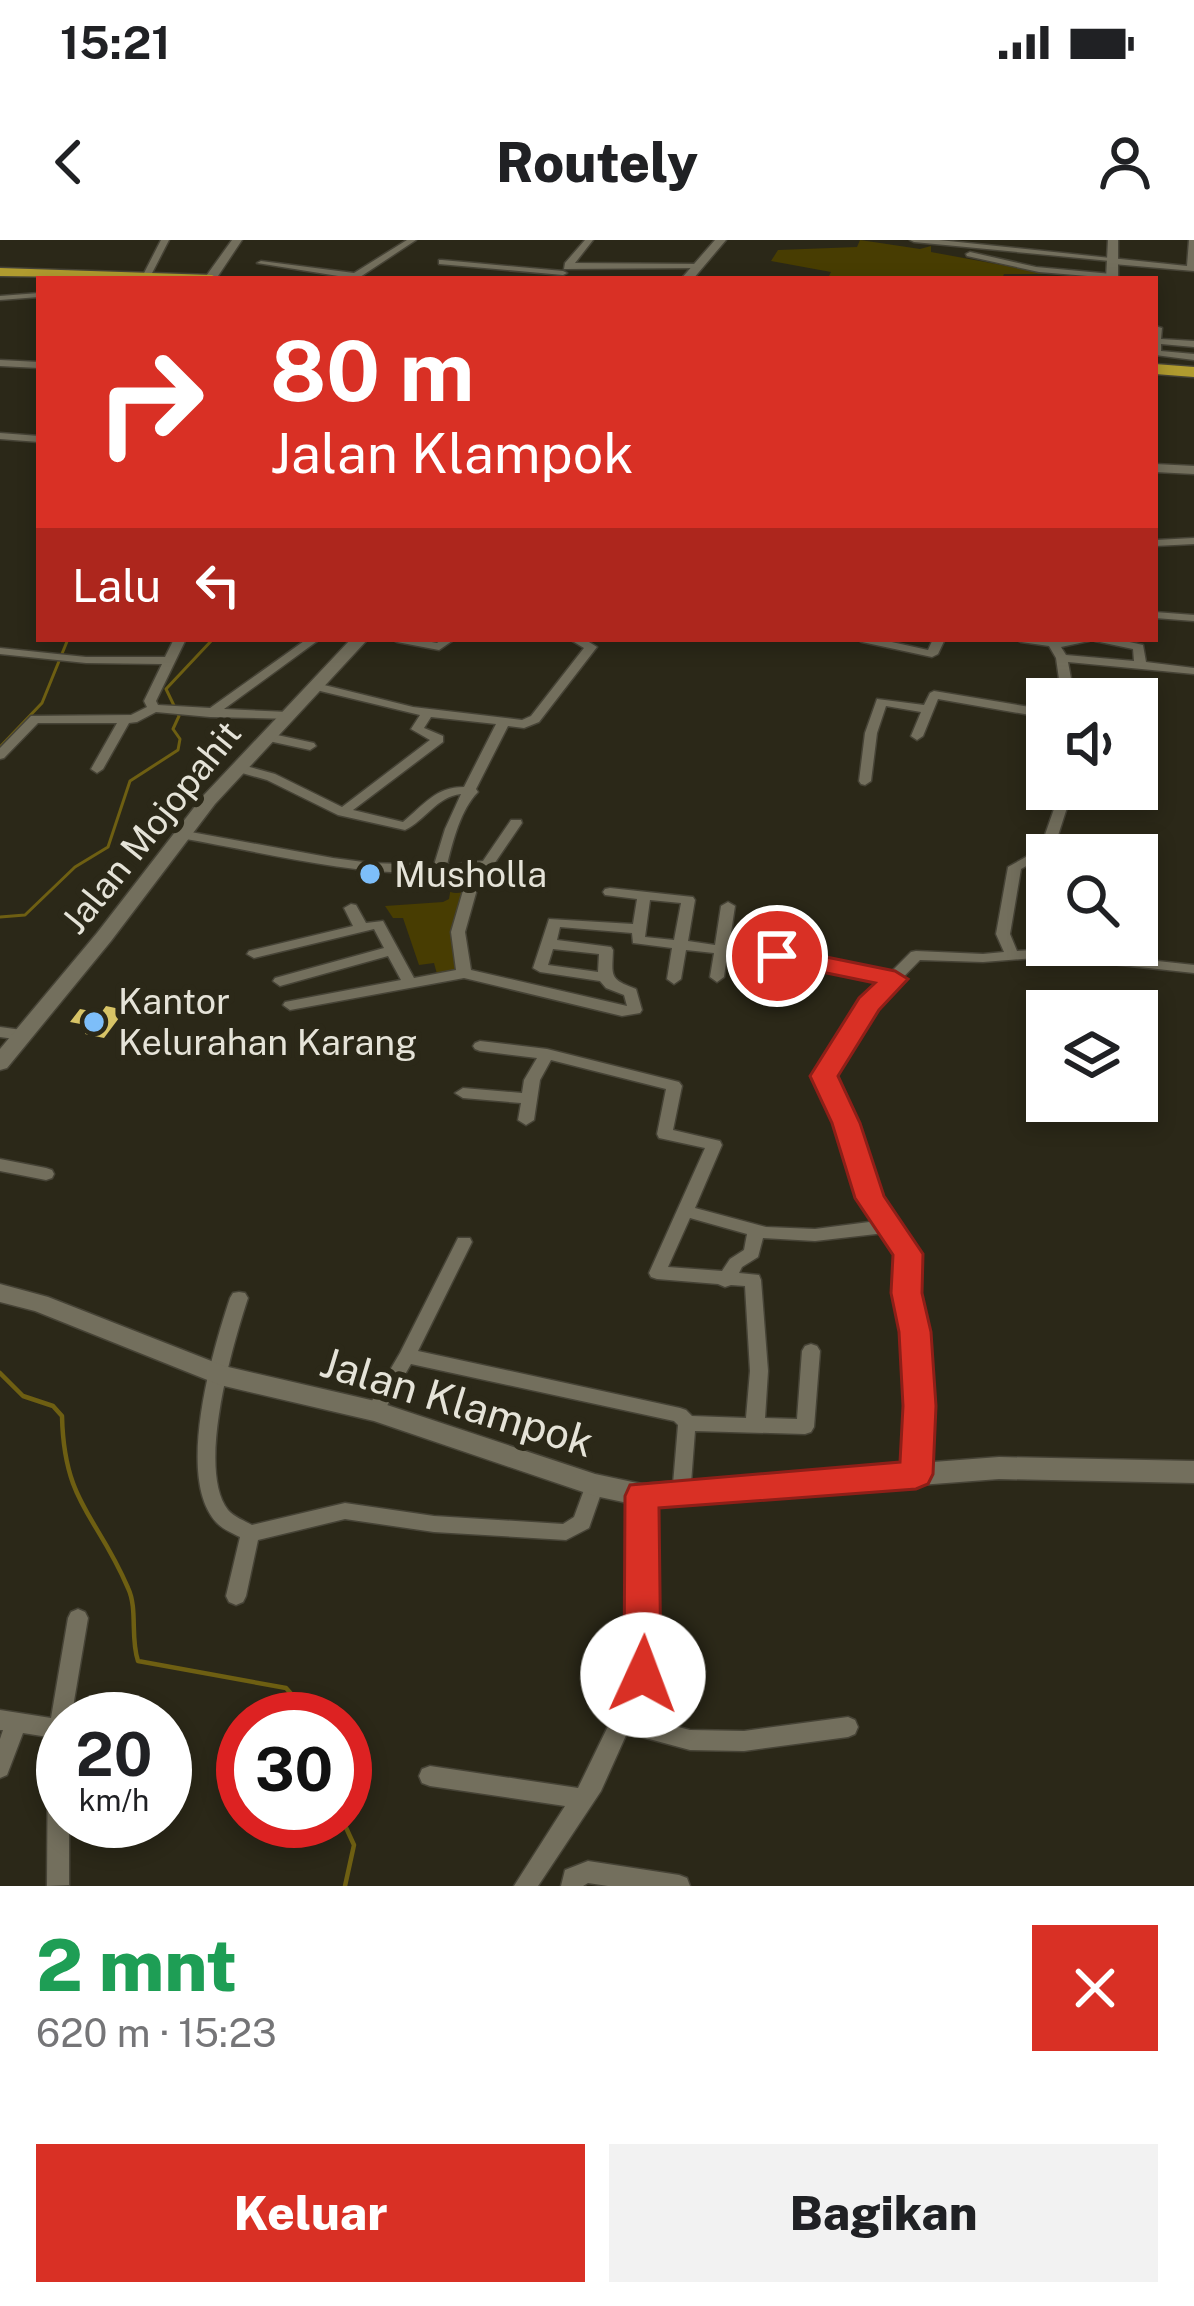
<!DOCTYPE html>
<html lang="id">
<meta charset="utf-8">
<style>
:root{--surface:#fff;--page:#f2f2f2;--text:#202124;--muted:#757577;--accent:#d93025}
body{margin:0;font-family:"Public Sans",sans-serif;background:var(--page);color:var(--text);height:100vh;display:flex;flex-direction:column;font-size:45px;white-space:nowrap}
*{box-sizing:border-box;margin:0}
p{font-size:39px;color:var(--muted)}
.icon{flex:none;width:66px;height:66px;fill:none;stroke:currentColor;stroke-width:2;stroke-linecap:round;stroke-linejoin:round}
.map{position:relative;height:1646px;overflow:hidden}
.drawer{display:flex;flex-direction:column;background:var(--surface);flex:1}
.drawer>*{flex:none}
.top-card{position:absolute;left:36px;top:36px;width:1122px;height:366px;border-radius:0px;box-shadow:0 6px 18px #0003;background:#d93025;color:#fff;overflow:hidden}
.buttons{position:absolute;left:1026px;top:438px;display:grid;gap:24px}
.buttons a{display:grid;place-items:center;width:132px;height:132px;border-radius:0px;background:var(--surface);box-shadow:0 6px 18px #0003;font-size:60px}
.speed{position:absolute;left:36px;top:1452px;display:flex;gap:24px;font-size:60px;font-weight:700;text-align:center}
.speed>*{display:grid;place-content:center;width:156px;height:156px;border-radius:50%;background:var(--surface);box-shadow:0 6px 18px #0003;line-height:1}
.speed small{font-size:30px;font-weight:400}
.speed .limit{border:18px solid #d22;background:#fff;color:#111}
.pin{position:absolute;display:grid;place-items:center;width:102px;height:102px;color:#fff;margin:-51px;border:6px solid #fff;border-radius:50%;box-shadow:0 3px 12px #0007}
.me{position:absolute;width:132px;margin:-66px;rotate:2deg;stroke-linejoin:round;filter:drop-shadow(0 0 9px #0008)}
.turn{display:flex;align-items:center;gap:42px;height:252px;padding:0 36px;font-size:54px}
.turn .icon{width:156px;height:156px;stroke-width:2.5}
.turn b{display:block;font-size:84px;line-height:102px}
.then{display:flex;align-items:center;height:114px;padding:0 36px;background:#0003;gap:24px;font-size:45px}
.round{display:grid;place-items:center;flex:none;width:126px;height:126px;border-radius:0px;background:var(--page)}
.head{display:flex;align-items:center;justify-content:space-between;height:204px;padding:0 36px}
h1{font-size:72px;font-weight:800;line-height:90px;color:#1e9e55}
.primary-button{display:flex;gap:24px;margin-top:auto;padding:24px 36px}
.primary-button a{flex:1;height:138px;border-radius:0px;background:var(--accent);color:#fff;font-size:48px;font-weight:800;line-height:138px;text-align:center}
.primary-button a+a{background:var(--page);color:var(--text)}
.status{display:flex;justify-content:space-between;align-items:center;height:84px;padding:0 60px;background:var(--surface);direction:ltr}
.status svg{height:33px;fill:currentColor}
header{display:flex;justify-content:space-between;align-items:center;height:156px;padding:0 36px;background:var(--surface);font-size:54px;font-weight:800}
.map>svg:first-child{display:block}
</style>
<div class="status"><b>15:21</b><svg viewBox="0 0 49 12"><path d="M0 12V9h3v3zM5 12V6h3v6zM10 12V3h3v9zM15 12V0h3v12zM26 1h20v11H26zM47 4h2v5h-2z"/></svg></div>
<header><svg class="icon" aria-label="back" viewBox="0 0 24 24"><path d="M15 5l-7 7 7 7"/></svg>Routely<svg class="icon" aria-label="person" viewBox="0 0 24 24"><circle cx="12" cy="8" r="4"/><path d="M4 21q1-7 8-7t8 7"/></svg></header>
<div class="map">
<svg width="1194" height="1646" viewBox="0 0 1194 1646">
<rect width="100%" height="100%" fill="#2b2818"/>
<!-- green -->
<path fill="#483d02" d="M860,0L920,9L931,6V12L1050,34H1004L1002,39H813L828,38L831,32L771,21L778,10L857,7Z
M454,628L469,631L457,730L437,734L434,723L419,725L403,678H393L385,666L443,662L449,659Z"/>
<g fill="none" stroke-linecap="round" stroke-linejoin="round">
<!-- stream-far1 -->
<path stroke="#6e5f12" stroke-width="3" d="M0,507L42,463L68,399
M0,677L25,675L75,627L108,607L130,541L178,510L180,499L173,489L179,476L166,449L213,399"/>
<!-- stream -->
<path stroke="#6e5f12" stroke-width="4.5" d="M0,1133L23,1156L53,1166L62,1176C64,1264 97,1275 128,1348C138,1369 130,1398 138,1421L286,1448L295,1458L292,1479
M343,1581L354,1605L345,1646"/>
</g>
<!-- building -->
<path fill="#d7c366" d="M106,766L125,770L104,798L85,794L91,786L70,782L80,769L101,773Z"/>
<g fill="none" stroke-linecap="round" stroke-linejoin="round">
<!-- street casing -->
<g stroke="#464336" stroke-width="3">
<path id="street" d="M161,0H169L149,39H141Z
M407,0H416L357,39L257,23L261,21L354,33Z
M585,0H593L575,23L699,24L703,26L699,28L564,29L565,23Z
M910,0H939L1187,26L1189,0H1194V31L1113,24L1110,21L914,2Z
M970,12L1036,27L1112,34L1116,36L1112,38L1039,32L967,16L966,14Z
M442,20L563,31L567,33L563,35L439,24V20Z
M39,53V57L0,60V56Z
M1155,86L1162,88L1161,99L1194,101V107L1161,104V111L1194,114V120L1155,115Z
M0,120L39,122V128L0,126Z
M0,193L39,196V202L0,199Z
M1194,298V304L1155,306V300Z
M1155,372L1194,375V381L1155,378Z
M174,399H186L156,461L158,465L210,468L307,399H320L224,469L288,472L294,476L292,479L210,477L156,472L137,482L129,483L103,529L97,533L91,529L117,483H38L4,518L0,519V508L31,476L131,475L147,467L144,461L162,424L86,423L0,414V408L86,417H165Z
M391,399H415L437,403L442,399H455L439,410L397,402Z
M569,399H584L597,407L539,482L524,488L508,486L476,549L478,552C461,569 453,600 447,625L483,621L511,580H521L522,583L492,627L483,628L465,692L471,730L627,766L624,755L606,748L600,741L540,732L533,728L549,679L633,684L637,659L605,655L603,652L605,649L610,648L693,657L695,660L688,701L715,705L721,666L728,662L735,666L729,706L792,714L890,733L911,712L916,711L983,714L1004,712L996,694L1008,627L1040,609L1061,549H1073L1053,611L1021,629L1010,694L1017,711L1048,709L1194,725V733L1048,717L983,722L920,720L874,767L832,836L854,883L878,957L916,1014L915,1053L924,1092L929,1167L925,1234L923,1239L916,1242L909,1239L907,1234L911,1167L906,1092L897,1053L900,1015L885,993L815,1001L763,998L758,1017L742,1027L739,1033L759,1035L761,1040L768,1131L765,1178L797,1179L802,1111L805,1106L811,1104L817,1106L820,1111L814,1187L811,1192L805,1194L695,1191L690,1256L688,1262L681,1264L674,1262L672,1256L678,1185L674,1181L411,1124L381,1176L375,1178L369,1176L366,1171L400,1113L456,1002L458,998H470L472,1002L418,1111L680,1168L686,1170L692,1176L746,1178L750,1131L745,1046L731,1045L725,1047L718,1044L657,1039L651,1037L649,1033L705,908L659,898L657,894L666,849L551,820L540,840L534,880L526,885L518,880L521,863L463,858L455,853L463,848L522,853L524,840L537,818L480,811L475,809L473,806L475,803L480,801L547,809L679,842L682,846L673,890L720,901L722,905L695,968L766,987L815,989L877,981L862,958L838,883L816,836L864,761L883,741L792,722L727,715L724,737L717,742L710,737L714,713L686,710L681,739L674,744L667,739L672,708L633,703L632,693L560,687L557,700L611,707L613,710C612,737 609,739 636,749L642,770L640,773L622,776L464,738L290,770L283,765L285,762L401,740L388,716L280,746L273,741L275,738L384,708L374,689L254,718L247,714L249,711L353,686L344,668L351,664L356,665L366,683L383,681L414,738L456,730L451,692L469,630C372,642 275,614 180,598L174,594L180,590L333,618L371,623L434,625L445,589L461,554C436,557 426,580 405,590L338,575L267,540L235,531L233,528L239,524L275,534L342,567L430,500L411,489L420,475L312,449V445L316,443L413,467L522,480L531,476L584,408ZM431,477L496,484L464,547C435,547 424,565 403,582L353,570L443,502V496L424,488ZM650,660L681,663L674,700L645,697ZM553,709L599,714L598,732L548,725ZM690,978L747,994L744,1010L730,1019L722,1031L668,1027Z
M856,399H878L928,410L933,399H945L938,414L932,417L862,402Z
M1015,399H1091L1089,401L1061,407L1066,415L1134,421L1133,409L1095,401L1093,399H1116L1143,405L1146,422L1194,428V434L1068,422L1074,455L1082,459H1047L1042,472L1030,475L938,459L923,496L917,500L911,496L921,472L886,466L877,493L871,541L865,545L861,544L859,541L865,493L877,459L924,465L930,453L934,451L1030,467H1033L1042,453H1061L1056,418L1049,406L1021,402Z
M268,493L314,503L316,506L310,510L264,500L262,497Z
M0,787L22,790L29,795L22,800L0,797Z
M0,919L46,928L52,930L54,934L52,938L46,940L0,931Z
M239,1052L245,1053L248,1058C233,1104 196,1229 228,1270C234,1277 245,1281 252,1285L345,1263L434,1276L563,1284L574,1277L588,1239L595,1237L602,1239L604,1245L589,1288L566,1300L434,1292L345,1279L258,1300L246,1356L243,1362L236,1365L229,1362L226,1356L240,1297C232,1293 222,1289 216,1282C175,1237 213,1109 230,1058L233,1053Z
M642,1247L649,1249L651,1255L653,1435L635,1476L690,1490L744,1491L848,1477L855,1480L858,1487L855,1494L848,1497L744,1511L690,1510L627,1493L601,1551L538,1646H514L565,1566L430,1546L422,1543L419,1536L422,1529L430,1526L578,1548L633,1435V1255L635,1249Z
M78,1369L85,1372L88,1378L71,1479H63V1581H69V1645L47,1646L48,1497L23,1493L7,1535L0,1538V1499L3,1490H0V1470L51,1478L68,1378L71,1372Z
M588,1621L679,1635L687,1638L690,1646H608L588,1643L583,1646H561L565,1630Z"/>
</g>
<!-- secondary casing -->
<g stroke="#464336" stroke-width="3">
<path id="secondary" d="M232,0H242L216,39H204Z
M715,0H726L693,39H681Z
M1108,0H1118V39H1106Z
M1155,224L1194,226V234L1155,232Z
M351,399H368L215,564L111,701L7,828L0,830V809L97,693L203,556Z
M0,1044L48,1057L224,1126L375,1161L595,1234L642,1244L999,1217L1194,1221V1243L999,1239L642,1266L595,1256L374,1181L220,1145L35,1071L0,1062Z"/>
</g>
<!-- highway casing -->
<g stroke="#464336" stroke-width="3">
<path id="highway" d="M0,28L212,35L219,39L0,36Z
M1155,124L1194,127V137L1155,134Z"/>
</g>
<!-- street -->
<use href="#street" fill="#736f5d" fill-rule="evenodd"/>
<!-- secondary -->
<use href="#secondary" fill="#736f5d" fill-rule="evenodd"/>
<!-- highway -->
<use href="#highway" fill="#b09b2f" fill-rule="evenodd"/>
</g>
<!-- route -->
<path fill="#d93025" stroke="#8d1f18" stroke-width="3" d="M777,707L895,731L908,739L879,770L838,836L860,883L884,956L923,1014L922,1053L931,1092L936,1166L933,1234L928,1244L916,1249L659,1268L661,1435L656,1446L643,1451L630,1446L624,1435L625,1256L630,1245L900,1222L903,1166L899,1092L891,1053L893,1015L855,958L832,883L810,836L859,758L875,743L768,721L765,716Z"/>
<!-- markers -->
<g fill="#7dbef9" stroke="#2b2818" stroke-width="4.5">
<circle cx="370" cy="634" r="12"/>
<circle cx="94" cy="782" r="12"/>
</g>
<g text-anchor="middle" stroke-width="12" stroke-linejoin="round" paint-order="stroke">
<!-- street labels -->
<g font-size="36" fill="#e5e3d8" stroke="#2b2818">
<text transform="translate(151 587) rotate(-51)" y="13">Jalan Mojopahit</text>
</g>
<!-- poi labels -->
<g font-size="36" fill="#e5e3d8" stroke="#2b2818" text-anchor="start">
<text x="394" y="647">Musholla</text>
<text x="118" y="774">Kantor<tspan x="118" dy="41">Kelurahan Karang</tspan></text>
</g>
<!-- near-street labels -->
<g font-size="42" fill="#e5e3d8" stroke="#2b2818">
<text transform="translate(457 1162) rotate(17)" y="15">Jalan Klampok</text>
</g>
</g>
</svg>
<div class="buttons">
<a><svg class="icon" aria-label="sound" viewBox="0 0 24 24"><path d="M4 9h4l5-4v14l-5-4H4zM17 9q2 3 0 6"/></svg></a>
<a><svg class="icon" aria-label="search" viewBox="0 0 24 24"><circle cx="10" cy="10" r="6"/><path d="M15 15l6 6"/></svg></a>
<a><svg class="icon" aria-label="layers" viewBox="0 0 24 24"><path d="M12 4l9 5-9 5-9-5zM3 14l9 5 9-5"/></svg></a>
</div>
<div class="speed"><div>20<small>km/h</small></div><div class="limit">30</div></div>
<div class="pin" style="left:777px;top:716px;background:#d93025"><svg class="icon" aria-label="arrive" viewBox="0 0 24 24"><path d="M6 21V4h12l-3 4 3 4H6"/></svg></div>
<svg class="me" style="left:643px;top:1435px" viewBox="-20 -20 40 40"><circle r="19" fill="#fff"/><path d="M0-13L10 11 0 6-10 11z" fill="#d93025"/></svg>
<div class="top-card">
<div class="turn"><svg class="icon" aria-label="right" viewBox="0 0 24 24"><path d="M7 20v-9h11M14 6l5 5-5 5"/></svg><div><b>80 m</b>Jalan Klampok</div></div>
<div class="then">Lalu<svg class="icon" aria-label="left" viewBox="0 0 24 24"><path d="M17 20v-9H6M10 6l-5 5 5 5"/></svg></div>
</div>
</div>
<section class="drawer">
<div class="head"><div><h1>2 mnt</h1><p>620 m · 15:23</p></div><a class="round" style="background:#d93025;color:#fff"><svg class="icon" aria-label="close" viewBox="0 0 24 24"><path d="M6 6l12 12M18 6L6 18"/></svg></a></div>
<div class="primary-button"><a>Keluar</a><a>Bagikan</a></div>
</section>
